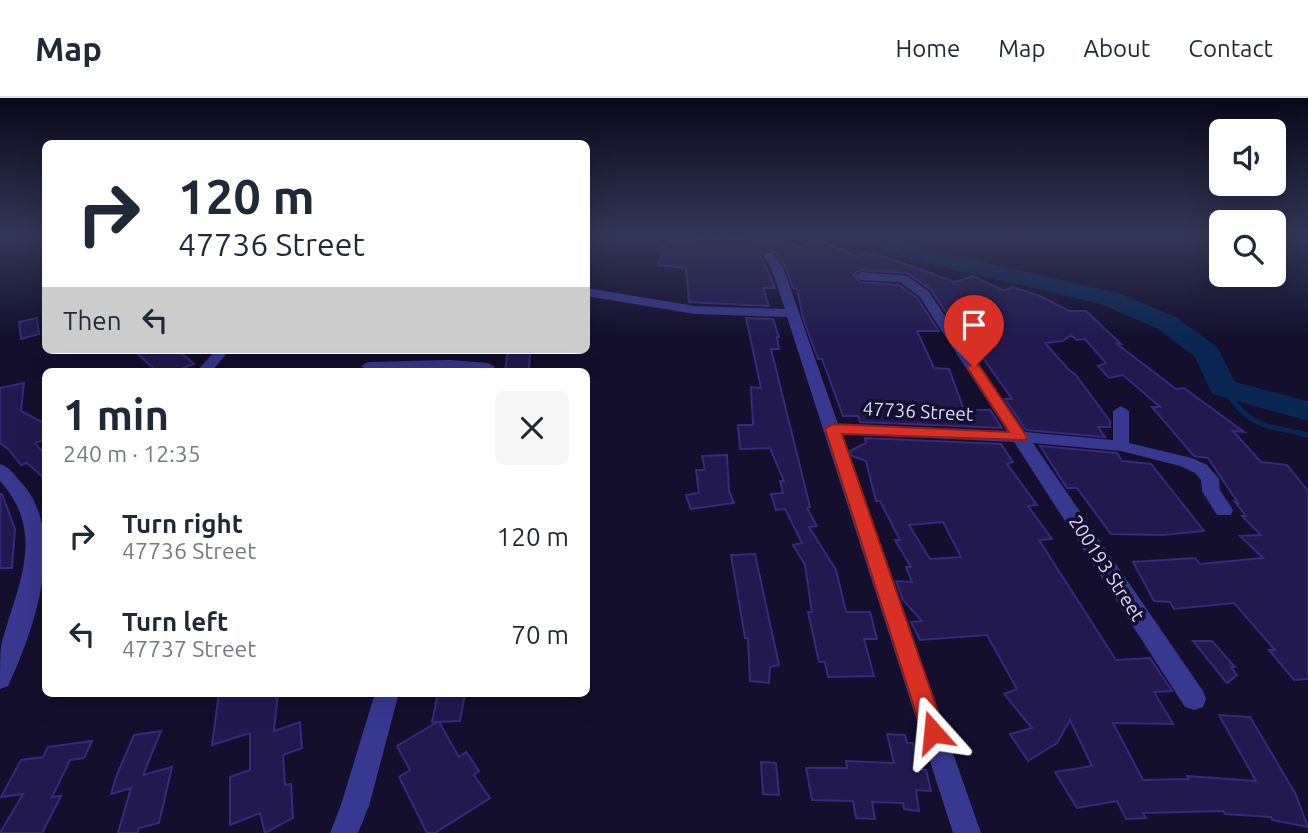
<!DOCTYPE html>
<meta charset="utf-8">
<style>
:root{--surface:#fff;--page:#f6f6f7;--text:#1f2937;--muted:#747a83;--line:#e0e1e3}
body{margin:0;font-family:Ubuntu,sans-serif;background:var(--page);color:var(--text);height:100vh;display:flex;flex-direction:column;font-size:26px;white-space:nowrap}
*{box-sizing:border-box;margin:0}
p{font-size:23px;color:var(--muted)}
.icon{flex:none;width:38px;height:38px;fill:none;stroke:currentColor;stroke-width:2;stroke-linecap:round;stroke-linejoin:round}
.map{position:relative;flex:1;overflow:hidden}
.sheet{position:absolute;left:42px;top:270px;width:548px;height:329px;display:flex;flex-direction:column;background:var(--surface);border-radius:10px;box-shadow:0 7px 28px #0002}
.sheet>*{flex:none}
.banner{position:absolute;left:42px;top:42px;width:548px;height:214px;border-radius:10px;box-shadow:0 7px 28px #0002;background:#fff;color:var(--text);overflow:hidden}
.fabs{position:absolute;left:1209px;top:21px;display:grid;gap:14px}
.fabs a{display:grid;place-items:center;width:77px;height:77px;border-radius:10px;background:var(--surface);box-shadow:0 7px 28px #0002;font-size:35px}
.pin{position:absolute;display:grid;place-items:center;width:60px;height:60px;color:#fff;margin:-72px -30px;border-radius:50% 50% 50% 0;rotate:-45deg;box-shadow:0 0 7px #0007}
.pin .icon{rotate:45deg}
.me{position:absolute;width:77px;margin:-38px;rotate:342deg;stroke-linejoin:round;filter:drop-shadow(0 0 5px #0008)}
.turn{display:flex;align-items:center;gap:24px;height:147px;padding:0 21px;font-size:32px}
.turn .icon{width:91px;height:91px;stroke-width:2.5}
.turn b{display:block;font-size:49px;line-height:60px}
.then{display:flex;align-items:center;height:66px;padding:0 21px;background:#0003;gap:14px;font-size:26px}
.round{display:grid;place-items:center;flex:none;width:74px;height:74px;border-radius:10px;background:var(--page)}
.summary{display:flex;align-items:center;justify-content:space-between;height:119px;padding:0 21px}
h1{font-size:42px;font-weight:600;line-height:52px}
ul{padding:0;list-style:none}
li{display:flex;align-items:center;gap:21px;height:98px;padding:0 21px}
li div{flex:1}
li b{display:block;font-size:26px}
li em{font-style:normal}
header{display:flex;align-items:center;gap:42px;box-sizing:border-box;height:98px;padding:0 35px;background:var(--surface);border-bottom:2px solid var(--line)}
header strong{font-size:33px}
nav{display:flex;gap:38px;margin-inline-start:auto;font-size:24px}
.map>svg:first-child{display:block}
</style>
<header>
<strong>Map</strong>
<nav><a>Home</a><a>Map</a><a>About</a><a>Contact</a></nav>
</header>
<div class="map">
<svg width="1308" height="735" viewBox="0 0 1308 735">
<rect width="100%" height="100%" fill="#130f2d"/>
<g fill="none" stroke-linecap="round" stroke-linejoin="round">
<!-- stream -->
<path stroke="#092752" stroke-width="5" d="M1223,290C1253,332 1263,326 1308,337"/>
<!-- river -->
<path fill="#092752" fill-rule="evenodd" d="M864,138H894L924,151L1118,195L1176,219L1217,249L1235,284L1308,303V323L1212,296L1195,259L1158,231L1101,206L909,161L867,143Z"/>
</g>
<!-- building -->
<path fill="#221a4f" stroke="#362a7d" stroke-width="2" fill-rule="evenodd" d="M707,138L723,142L745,138L758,146L771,141L798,149L818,142L859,159L863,154L889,160L955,184L973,178L1004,193L1012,189L1040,198L1069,213H1086L1121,246H1117L1176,291L1184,290L1244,334L1233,333L1261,364L1287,367L1308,393V581L1294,582L1269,552H1275L1234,505L1174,511L1170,504L1154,503L1133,464L1195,460L1200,466L1263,460L1240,438L1261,437L1242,418H1246L1235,404L1238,405L1208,360L1194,358L1152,309H1160L1123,277L1109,280L1098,268L1106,265L1085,241L1076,242L1071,237L1063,243L1045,245L1069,272L1075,276L1110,323V329H1098L1105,339L1026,332L1005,301H1012L964,233H959L930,191L907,175L860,172L853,177L860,184L899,187L917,200L939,233H917L934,270L949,271L964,312H990L1002,330L860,324L858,318H843L822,261H818L803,220L797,190H793L785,168L775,153L768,152L760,156L775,190H763L769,208L689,204L686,170L658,167L663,156L657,151L675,141L687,145Z
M37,220L39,236L21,241L19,224Z
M746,220L773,221L779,239H777L779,251H771L810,409L807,410L817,428L809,429L836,472L846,514H870L877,541H864L874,578L828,579L825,564H819L808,514H812L805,467L793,447L802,445L785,411L776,412L771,396L783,395L780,383H784L770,350L740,351L738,327H753L751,289L761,290Z
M153,252H178L194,266L176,273H156L137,255Z
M508,252H530L529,273H505Z
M24,285L21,313L46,326V341L35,345L46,358V382L27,365L21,367L9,352L0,345V290Z
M865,340L1001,346L1013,364L1007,366L1037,407L1028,408L1052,441L1039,442L1116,562L1150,560L1172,593L1154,594L1173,626L1113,625L1143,682L1189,681L1187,678L1256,683L1219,617L1250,619L1295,695L1308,729L1272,722L1271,719L1225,716L1223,713L1143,715L1146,720L1126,721L1117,703L1077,710L1055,674L1092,668L1070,622L1057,645L1028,663L1010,636L1032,630L1004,596L1017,591L987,537L920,542L911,524L922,523L903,502L896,483L912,484L906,469H911L895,442H900L880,403H876L866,363L852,358L850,353L866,345ZM943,424L961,459L930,461L909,427Z
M1040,348L1117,355L1122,363L1151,366L1204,433L1163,437L1111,436L1077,390H1067Z
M727,357L729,393L734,405L691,411L686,397L699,395L696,372H705L702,358Z
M0,396H2L15,431L12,470H0Z
M755,456L779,567L770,569L769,585L750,583L748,540H745L731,457Z
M1193,543H1212L1235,569H1231L1237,577L1227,585Z
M219,595H278L274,633L300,624L302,650L283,657L285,687L291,686L293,720L265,735L260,715L230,727V679L250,672V635L212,647Z
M438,595H465L460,623L439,624L459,659L466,654L479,673L474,677L490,700L435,735H427L399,679L410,672L397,648L437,624H432Z
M161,633L143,677L172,669L159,725L139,730L137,735H118L131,690L111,696L116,679L134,637Z
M887,636L905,637L907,645H913L919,671L926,672L931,693L916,692L919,713L904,711L903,705L872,704L875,721L856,720L853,703L812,702L806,670H847L846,663L894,665Z
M92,643L84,660L70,662L52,699L61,698L42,735H0L23,696L1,699L21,662L43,659L48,649Z
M761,664L776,665L779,697L763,696Z"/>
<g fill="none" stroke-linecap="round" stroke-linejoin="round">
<!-- minor -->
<path fill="#37388f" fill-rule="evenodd" d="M769,154L773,155L783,169L838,326L1007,333L919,198L900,184L861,182L855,178L861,174L907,178L928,193L1025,334L1113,342V313L1121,308L1129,313V345L1192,360L1207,367L1219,381L1220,392L1233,412L1231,417H1217L1202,393L1201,382L1195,375L1180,368L1121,353L1033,345L1203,593L1206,601L1203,609L1194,612L1185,609L1014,344L841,336L981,735H953L787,219L695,216L586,198V190L695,208L785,211L771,169L763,157Z
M211,252H225L227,255L212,273H197L213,255Z
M450,262L488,265L495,269L490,273L450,270L368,272L361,268L368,264Z
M0,366C9,369 14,376 20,383C69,434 34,533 8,588L0,591C0,578 0,561 1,548C16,490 48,436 0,383Z
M375,595H399L369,708L358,735H330L341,707Z"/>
</g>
<!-- sky -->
<linearGradient id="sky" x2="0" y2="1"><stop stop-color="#0a0819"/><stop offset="0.57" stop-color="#333757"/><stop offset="1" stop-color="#333757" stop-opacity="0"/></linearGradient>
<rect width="1308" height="241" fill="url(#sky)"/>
<!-- route -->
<path fill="#d93025" stroke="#8d1f18" stroke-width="2" d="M974,265L979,267L1027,339L1025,342L842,336L945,634L941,642L933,645L925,642L922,634L825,331L833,326L1009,334L967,269Z"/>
<g text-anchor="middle" stroke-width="7" stroke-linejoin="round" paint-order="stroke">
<!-- street labels -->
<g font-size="19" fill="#dddbff" stroke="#130f2d">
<text transform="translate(918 313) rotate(3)" y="7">47736 Street</text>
<text transform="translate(1107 470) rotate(57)" y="7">200193 Street</text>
</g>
</g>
</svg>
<div class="fabs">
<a><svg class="icon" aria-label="sound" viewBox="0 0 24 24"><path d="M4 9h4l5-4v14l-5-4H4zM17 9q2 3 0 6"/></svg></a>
<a><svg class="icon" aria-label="search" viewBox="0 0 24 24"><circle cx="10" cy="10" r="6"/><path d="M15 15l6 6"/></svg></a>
</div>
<div class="pin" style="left:974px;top:269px;background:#d93025"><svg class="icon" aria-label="arrive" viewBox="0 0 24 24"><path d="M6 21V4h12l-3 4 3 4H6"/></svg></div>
<svg class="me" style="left:933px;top:634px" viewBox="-20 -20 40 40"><path d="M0-17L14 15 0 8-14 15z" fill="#d93025" stroke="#fff" stroke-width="4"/></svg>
<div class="banner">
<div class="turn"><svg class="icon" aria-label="right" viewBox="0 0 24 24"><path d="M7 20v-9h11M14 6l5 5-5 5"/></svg><div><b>120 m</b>47736 Street</div></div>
<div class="then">Then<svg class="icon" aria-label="left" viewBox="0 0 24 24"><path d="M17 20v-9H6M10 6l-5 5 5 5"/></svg></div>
</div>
<section class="sheet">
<div class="summary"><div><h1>1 min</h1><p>240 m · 12:35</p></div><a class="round"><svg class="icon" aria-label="close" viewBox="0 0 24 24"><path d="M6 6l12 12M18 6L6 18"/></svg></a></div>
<ul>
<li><svg class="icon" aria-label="right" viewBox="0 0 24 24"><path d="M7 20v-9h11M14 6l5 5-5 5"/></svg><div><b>Turn right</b><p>47736 Street</p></div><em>120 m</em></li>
<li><svg class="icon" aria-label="left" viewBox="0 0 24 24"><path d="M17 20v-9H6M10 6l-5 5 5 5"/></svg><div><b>Turn left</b><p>47737 Street</p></div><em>70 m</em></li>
</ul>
</section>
</div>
